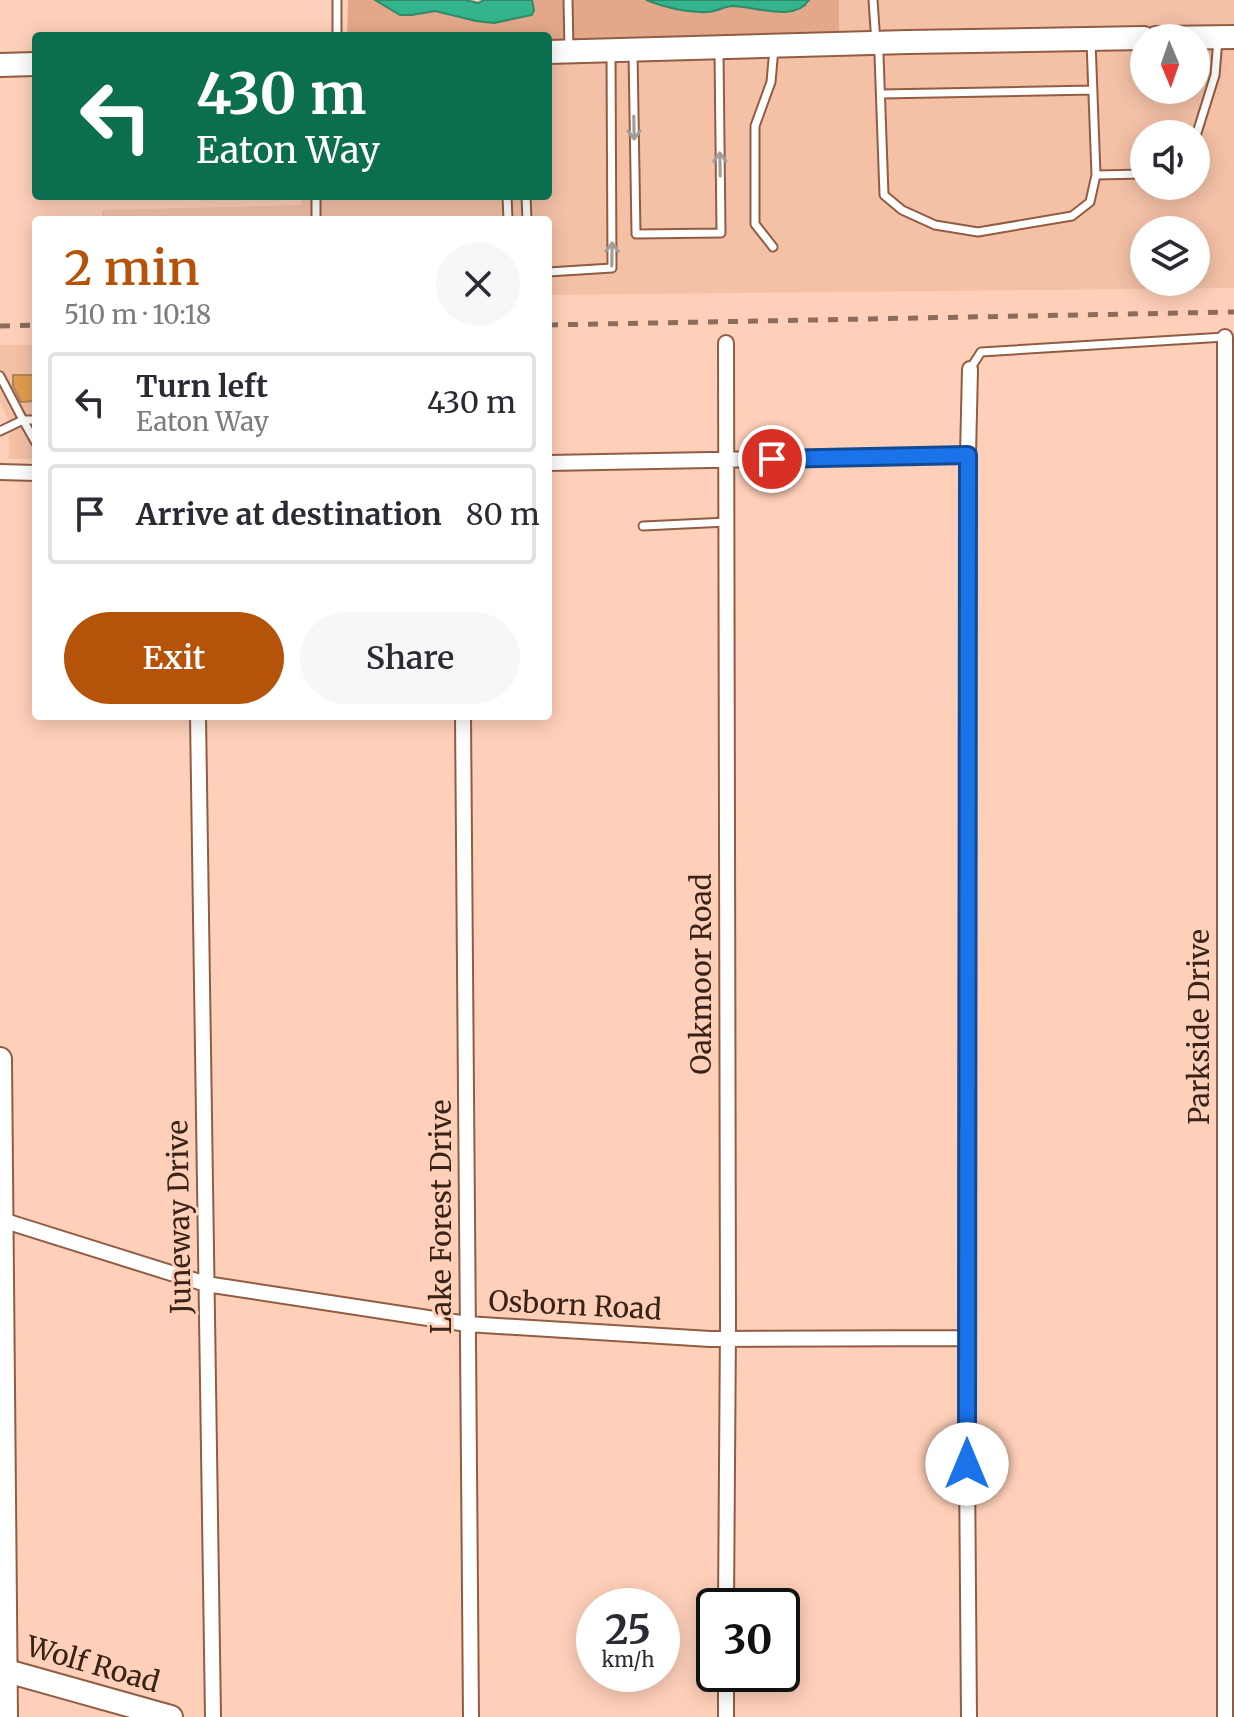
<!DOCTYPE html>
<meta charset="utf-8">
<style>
:root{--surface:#fff;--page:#f7f7f7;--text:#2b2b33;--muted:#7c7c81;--line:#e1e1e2;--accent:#b45309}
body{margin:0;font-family:Merriweather,serif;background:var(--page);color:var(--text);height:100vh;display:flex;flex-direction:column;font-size:30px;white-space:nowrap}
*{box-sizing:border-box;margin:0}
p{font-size:26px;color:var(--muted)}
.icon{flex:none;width:44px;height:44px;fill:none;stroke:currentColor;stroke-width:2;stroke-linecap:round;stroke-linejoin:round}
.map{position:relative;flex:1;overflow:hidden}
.side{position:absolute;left:32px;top:216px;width:520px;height:504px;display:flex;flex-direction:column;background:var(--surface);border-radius:8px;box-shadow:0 4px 20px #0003}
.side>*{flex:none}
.guide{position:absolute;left:32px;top:32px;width:520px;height:168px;border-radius:8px;box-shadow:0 4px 20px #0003;background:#0b6e4f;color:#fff;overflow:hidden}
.needle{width:52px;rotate:178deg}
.buttons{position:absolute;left:1130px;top:24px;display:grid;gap:16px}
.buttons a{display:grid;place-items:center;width:80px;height:80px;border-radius:50%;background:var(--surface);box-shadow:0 4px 20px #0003;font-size:40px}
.speed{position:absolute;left:576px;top:1588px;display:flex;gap:16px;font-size:40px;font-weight:700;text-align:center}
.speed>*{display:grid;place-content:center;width:104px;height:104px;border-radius:50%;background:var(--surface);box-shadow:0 4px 20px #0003;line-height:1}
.speed small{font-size:20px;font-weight:400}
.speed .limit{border:4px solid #111;border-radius:12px;background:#fff;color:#111}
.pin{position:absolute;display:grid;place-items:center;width:68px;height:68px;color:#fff;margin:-34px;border:4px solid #fff;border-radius:50%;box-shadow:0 2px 8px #0007}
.me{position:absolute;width:88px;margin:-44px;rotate:0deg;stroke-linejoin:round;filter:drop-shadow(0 0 6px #0008)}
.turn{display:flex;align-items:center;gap:28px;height:168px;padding:0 32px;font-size:36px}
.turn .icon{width:104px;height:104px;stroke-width:2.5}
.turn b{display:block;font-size:56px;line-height:68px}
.round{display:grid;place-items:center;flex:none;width:84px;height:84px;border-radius:42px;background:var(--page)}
.overview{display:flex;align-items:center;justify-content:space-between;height:136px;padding:0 32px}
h1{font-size:48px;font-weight:600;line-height:60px;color:var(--accent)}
.cta{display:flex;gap:16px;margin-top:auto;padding:16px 32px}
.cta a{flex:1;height:92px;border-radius:48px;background:var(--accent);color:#fff;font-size:32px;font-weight:600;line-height:92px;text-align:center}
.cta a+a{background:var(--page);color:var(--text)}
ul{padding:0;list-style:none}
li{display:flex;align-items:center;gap:24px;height:100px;margin:0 16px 12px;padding:0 16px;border:4px solid var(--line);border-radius:8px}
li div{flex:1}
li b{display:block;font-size:30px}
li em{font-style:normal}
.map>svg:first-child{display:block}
</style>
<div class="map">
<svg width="1234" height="1717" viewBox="0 0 1234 1717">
<rect width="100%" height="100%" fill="#ffd0b9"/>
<!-- built -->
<path fill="#f4c1a7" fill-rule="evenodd" d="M839,0H1234V288L548,295V220H102V210L302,205V196H548V45L839,37ZM1144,38H1196V90H1144ZM1144,134H1196V186H1144ZM1144,230H1196V282H1144Z
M0,345H36V459H9L8,419L0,402Z"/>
<!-- green -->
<path fill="#e3a88a" d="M348,0H375L390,10L412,15L435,11L494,23L532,15L534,10L532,0H646C662,6 691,15 709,12C717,11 724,7 733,7C763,6 778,19 808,4L809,0H839V38L548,45V36H347Z"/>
<!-- water -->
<path fill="#33b48c" stroke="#358869" stroke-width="2" d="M375,0H466L478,3L484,0H532L534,10L532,15L494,23L476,21L435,11L412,15H400Z
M646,0H809C795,23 754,6 732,6C722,7 716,12 708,12C688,13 664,7 646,0Z"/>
<!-- building -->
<path fill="#e29e4e" stroke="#af865b" stroke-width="2" d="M13,375H36V401L21,402L13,386Z"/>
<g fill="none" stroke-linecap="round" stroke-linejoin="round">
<!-- lane casing -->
<g stroke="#905d43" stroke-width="11">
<path id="lane" d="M568,0L569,49
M873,0L876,43L879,55L884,195L902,210L935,225L978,232L1072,216L1090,202L1096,175
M337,36V0
M1091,41L1096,175L1144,174
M633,52L636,234L721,233L719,52
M881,94L1093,90
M1196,136L1215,75L1218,39
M507,196L508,220
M526,196L527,220
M316,220V196
M773,247L755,224V126L771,82L774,48
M548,272L612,268L611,54
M970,369L981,352L1225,337
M0,376L23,420L0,431
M36,420H23L36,443
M643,526L727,522"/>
</g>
<!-- street casing -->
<g stroke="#905d43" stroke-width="18">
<path id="street" d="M726,343L728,1325L726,1606
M548,463L968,455
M0,472L36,473
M198,716L213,1717
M463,716L471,1717
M2,1220L206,1284L467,1324L710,1339L966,1338
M726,1717V1674
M969,1717L966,1338L968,455L970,369
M1225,1717V337"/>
</g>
<!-- secondary casing -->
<g stroke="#905d43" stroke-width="26">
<path id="secondary" d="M1156,38L1234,37
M548,52L908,42L1144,38
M0,65L36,64
M0,1059L6,1717
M0,1669L171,1717"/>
</g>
<!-- lane -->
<use href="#lane" stroke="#fff" stroke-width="7"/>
<!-- street -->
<use href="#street" stroke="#fff" stroke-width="14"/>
<!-- secondary -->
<use href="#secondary" stroke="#fff" stroke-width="22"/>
<!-- rail -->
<path stroke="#8d6c5c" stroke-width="5" stroke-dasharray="10 10" stroke-linecap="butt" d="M548,325L1234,312
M0,326L36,325"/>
</g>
<!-- one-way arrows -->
<defs><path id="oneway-shaft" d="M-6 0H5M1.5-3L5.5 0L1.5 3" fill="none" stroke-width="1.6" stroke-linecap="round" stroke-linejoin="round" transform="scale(2)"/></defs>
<g stroke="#a69c97">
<use href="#oneway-shaft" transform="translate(634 128) rotate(89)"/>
<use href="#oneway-shaft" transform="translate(720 164) rotate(-91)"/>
<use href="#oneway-shaft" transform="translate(612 254) rotate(-89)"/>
</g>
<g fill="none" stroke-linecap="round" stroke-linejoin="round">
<!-- route casing -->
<g stroke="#114b97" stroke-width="20">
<path id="route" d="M772,459L968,455L967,1464"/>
</g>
<!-- route -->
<use href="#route" stroke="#1a73e8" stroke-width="14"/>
</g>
<g text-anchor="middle" stroke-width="6" stroke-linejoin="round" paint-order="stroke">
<!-- street labels -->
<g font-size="28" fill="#392318" stroke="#ffd0b9">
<text transform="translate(701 974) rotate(-90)" y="10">Oakmoor Road</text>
<text transform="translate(1199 1027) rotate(-90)" y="10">Parkside Drive</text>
<text transform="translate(179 1217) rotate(-91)" y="10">Juneway Drive</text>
<text transform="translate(441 1217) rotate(-90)" y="10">Lake Forest Drive</text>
<text transform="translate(575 1305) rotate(3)" y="10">Osborn Road</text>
<text transform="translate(93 1664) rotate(16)" y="10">Wolf Road</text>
</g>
</g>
</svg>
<div class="buttons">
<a><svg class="needle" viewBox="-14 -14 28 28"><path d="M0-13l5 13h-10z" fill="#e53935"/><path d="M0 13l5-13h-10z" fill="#7c7c81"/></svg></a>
<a><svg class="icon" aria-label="sound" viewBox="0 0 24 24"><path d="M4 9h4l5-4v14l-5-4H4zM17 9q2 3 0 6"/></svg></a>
<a><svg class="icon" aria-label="layers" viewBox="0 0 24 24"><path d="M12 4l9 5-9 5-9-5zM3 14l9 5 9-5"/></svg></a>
</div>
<div class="speed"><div>25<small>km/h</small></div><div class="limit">30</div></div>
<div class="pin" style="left:772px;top:459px;background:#d93025"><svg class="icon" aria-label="arrive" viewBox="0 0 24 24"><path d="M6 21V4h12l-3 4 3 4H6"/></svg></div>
<svg class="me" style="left:967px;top:1464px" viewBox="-20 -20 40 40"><circle r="19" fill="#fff"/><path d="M0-13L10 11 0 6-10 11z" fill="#1a73e8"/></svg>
<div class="guide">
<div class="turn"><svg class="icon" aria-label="left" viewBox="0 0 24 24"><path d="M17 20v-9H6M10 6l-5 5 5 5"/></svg><div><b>430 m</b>Eaton Way</div></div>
</div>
<section class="side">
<div class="overview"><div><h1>2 min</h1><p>510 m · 10:18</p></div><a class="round"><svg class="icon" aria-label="close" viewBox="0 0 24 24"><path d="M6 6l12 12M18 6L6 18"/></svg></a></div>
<ul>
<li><svg class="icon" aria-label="left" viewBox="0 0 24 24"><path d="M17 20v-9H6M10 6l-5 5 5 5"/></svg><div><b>Turn left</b><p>Eaton Way</p></div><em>430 m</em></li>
<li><svg class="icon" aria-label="arrive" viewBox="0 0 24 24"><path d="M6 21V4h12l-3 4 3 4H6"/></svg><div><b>Arrive at destination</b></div><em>80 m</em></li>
</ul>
<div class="cta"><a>Exit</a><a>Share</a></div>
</section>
</div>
